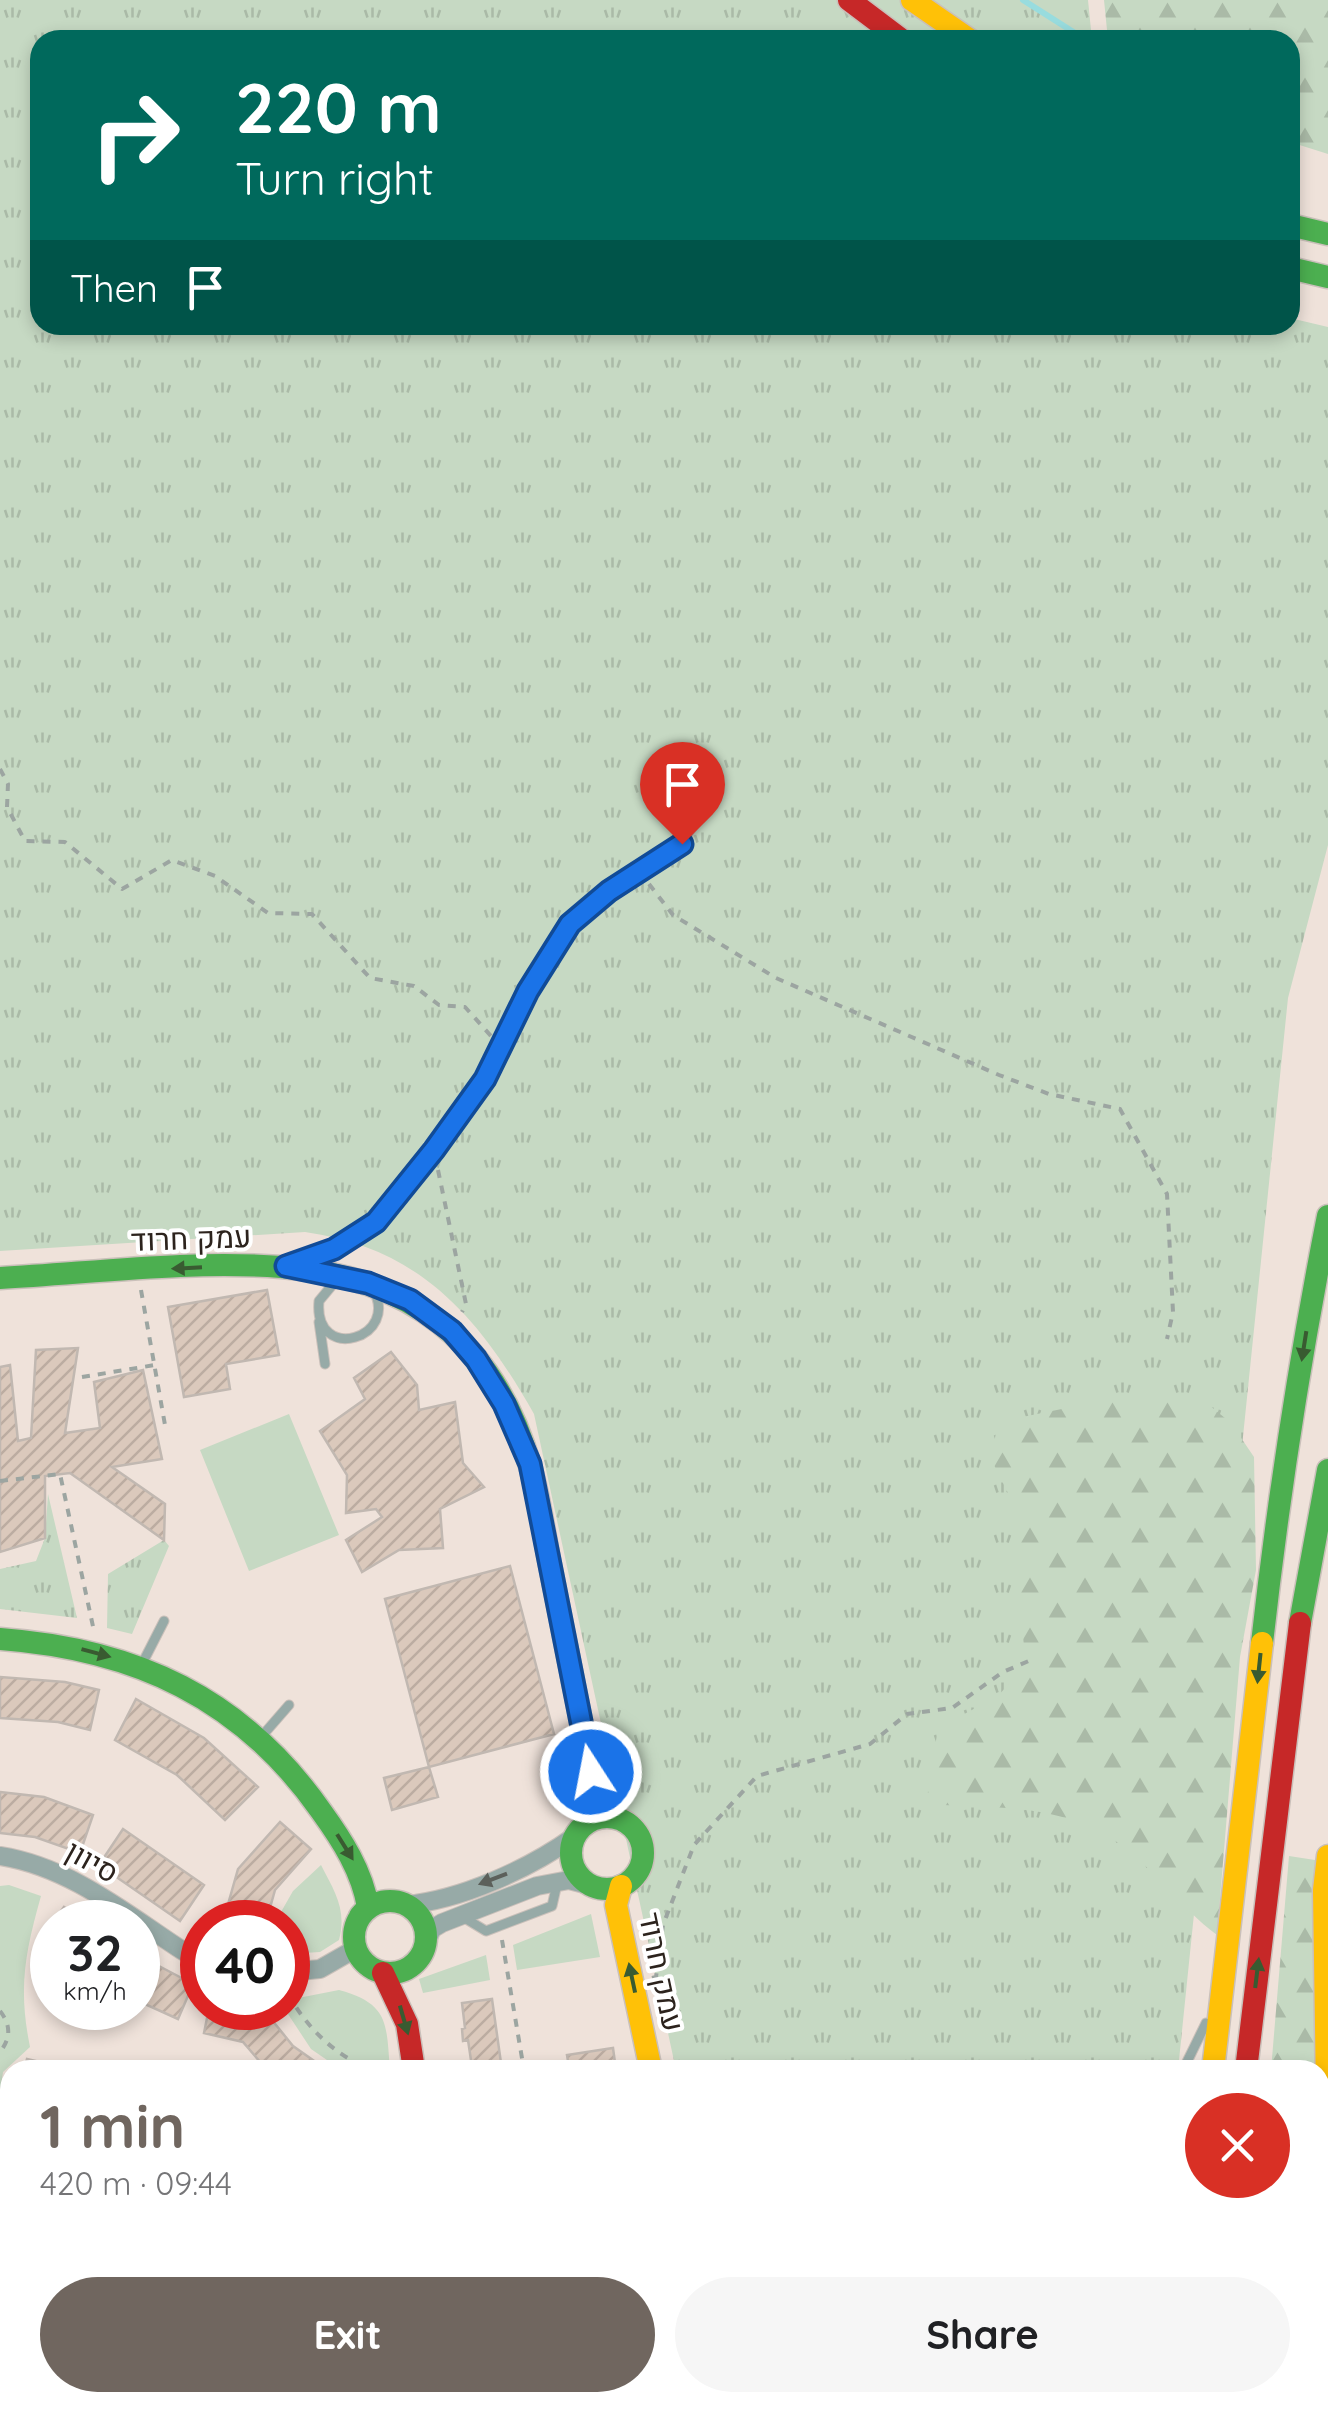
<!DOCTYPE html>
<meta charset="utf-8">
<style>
:root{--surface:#fff;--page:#f6f6f6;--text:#202124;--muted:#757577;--accent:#70665f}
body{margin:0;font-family:Quicksand,Heebo,sans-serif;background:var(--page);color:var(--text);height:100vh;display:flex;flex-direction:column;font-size:38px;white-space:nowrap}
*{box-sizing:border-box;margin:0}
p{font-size:32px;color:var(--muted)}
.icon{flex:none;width:55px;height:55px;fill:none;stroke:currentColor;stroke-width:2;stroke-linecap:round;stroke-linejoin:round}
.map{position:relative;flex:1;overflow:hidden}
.drawer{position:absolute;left:0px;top:2060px;width:1330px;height:352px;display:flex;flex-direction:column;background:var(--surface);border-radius:30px 30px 0 0;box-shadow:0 5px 15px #0003}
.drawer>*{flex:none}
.hud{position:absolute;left:30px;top:30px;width:1270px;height:305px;border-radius:30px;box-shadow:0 5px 15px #0003;background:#00695c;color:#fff;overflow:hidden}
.speed{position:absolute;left:30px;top:1900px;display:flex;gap:20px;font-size:50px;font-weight:700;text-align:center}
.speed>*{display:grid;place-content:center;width:130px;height:130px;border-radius:50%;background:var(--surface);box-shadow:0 5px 15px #0003;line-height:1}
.speed small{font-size:25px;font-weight:400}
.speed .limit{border:15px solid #d22;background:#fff;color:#111}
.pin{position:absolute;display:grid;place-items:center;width:85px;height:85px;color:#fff;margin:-102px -42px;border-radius:50% 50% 50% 0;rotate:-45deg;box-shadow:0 0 10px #0007}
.pin .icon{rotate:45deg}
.me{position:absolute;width:110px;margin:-55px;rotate:349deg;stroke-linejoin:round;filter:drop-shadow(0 0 8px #0008)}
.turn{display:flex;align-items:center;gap:35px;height:210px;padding:0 40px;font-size:45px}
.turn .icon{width:130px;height:130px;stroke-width:2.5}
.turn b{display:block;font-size:70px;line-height:85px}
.then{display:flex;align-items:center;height:95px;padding:0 40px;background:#0003;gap:20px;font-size:38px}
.round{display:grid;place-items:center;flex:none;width:105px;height:105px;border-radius:52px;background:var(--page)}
.overview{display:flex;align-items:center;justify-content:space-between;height:170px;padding:0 40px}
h1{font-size:60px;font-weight:800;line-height:75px;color:var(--accent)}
.action{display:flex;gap:20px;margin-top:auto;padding:20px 40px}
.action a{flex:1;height:115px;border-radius:60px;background:var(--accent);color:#fff;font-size:40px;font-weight:800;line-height:115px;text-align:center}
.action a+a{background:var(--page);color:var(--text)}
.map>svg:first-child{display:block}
</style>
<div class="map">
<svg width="1328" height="2411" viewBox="0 0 1328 2411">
<defs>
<pattern id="grass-tufts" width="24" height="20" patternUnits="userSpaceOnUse" patternTransform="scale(2.5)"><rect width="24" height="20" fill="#c6d9c3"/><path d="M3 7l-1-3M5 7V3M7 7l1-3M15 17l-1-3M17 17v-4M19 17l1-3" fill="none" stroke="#aabaa7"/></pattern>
<pattern id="forest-firs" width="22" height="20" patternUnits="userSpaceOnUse" patternTransform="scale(2.5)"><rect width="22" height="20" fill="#c6d9c3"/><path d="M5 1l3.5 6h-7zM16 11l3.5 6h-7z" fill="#aabaa7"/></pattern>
<pattern id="building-hatch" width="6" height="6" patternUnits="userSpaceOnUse" patternTransform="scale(2.5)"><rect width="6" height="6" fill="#dbc9bc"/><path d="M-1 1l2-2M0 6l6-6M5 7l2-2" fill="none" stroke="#bcaca1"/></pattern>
</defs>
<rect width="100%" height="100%" fill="#efe2da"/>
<!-- grass -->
<path fill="url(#grass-tufts)" d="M0,0H1088L1092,40H40V325H1290V318L1328,327V845L1288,998L1178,2070H676L534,1414C479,1317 420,1248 305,1232L0,1251Z
M48,1494L77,1618L0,1609V1569L36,1561L45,1538Z
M164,1540L169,1546L132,1634L107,1628L108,1574Z
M979,2402L987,2411H785L781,2403Z"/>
<!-- forest -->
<path fill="url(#forest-firs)" d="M1104,0H1328V154L1290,142V40H1108Z
M1141,1393L1198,1396L1231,1423L1254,1457L1256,1570L1240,1657L1217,1935C1179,1907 1153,1866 1114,1840C1058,1803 990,1808 926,1804L938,1728L998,1696L1019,1672L1024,1646L1019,1597L1022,1556L1009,1495L991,1459L998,1422Z
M1289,1856L1328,1862V2411H1249L1250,2403L1320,2402V2070H1271Z"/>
<!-- park -->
<path fill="#c6d9c3" d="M289,1414L339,1535L249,1571L200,1450Z
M321,1865C335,1892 347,1910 339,1940L320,1952L288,1954V1922H276L277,1919L293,1891Z
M9,1885L41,1896C25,1953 18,1988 30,2047L3,2072L0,2092V1886Z
M591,1914L600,1957L517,1970L513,1945Z
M486,1955L490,1980L423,1993L419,1979Z
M339,1990C390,2004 386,2024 390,2070L340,2069L311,2049L284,2008H288V2000Z
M638,2402L728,2403L733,2411H617Z"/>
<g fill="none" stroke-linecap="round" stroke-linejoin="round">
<!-- stream -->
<path stroke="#98dcde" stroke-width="6" d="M1023,0L1086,40
M1290,168L1293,170"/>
</g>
<!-- building -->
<path fill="url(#building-hatch)" stroke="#c1b8b1" stroke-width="2.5" d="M267,1290L279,1355L226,1364L230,1389L184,1397L168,1307Z
M78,1348L65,1433L100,1428L94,1382L143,1370L162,1459L112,1467L165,1504L164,1540L70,1473L45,1476V1538L0,1552V1367L10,1365L18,1441L31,1438L36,1350Z
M391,1352L417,1385L419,1410L455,1402L463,1463L484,1487L440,1509L443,1548L399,1550L362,1572L346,1540L382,1517L376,1509L346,1513L347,1475L320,1431L365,1399L354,1378Z
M510,1566L554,1734L429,1767L385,1599Z
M0,1677L65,1682L99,1690L90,1730L58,1722L0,1718Z
M136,1699L204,1738L258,1787L225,1820L177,1775L115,1740Z
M429,1767L438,1797L392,1810L384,1778Z
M0,1792L44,1797L93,1815L80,1853L35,1837L0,1833Z
M280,1822L311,1849L275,1890L266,1922H223L238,1869Z
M123,1829L204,1885L180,1921L99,1865Z
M64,1907L88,1922H53Z
M52,1924V1945L43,1938Z
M138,1955L193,1984L178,2019L138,2001Z
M492,1999L502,2070H465L472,2067L468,2040L463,2041L462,2029L465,2028L462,2003Z
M209,2008L263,2009L293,2046L327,2070H267L243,2042L204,2033Z
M613,2048L616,2070H553L569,2067L567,2055Z
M27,2059L74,2070H24Z
M0,2209H10V2251H0Z
M0,2311L10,2312V2358L0,2357Z
M131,2402H209L215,2411H143Z
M391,2402H435V2411H385Z"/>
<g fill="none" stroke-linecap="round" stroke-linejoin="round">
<!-- lane casing -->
<g stroke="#cac0ba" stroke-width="11">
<path id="lane" d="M297,1263L334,1249L376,1222L435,1151L485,1079L528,991L570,924L609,891L681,844L700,816
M334,1283L319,1301C313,1365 403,1338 372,1288
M319,1322L325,1364
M142,1664L164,1621
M262,1736L289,1705
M463,1917L486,1931L552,1906L557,1884
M1183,2070L1206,2023
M0,2264H10
M1076,2411L1077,2402
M1128,2411V2402"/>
</g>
<!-- street casing -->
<g stroke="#cac0ba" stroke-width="20">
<path id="street" d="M0,1856C70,1867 125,1913 183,1951L202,1960
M405,1905C461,1900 529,1869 575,1836
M426,1942L432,1929L442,1923L537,1886L569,1880L592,1886
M288,1972L320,1969L355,1949
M0,2174H10
M0,2393H10
M53,2402L74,2411"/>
</g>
<!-- fast casing -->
<g stroke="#cac0ba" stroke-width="25">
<path id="fast" d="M1290,225L1328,234
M1290,268L1328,277
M0,1278C92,1273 190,1260 281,1267C408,1276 495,1341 530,1466C540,1499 544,1536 551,1570C564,1637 578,1705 591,1772L606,1817
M1300,1623L1328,1470
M0,1639C135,1649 242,1698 321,1811C342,1840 362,1871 368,1907L360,1916
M1262,1643C1278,1500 1300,1357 1328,1216
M571 1853a36 36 0 1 1 72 0a36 36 0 1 1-72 0Z
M354 1937a36 36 0 1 1 72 0a36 36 0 1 1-72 0Z
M756,2402L761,2411
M460,2411L464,2403"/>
</g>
<!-- slow casing -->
<g stroke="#cac0ba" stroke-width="25">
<path id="slow" d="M912,0L970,40
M1328,1856L1324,1890L1328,2159
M621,1886L616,1905L651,2070
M1213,2070L1262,1643
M1220,2402V2411"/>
</g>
<!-- jam casing -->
<g stroke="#cac0ba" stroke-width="25">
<path id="jam" d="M849,0L902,40
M383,1973L407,2024L414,2070
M1246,2070L1300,1623
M1183,2411L1184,2402"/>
</g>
<!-- path -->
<path stroke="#9ca5a1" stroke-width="4" stroke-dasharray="8 8" stroke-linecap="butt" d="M0,769L8,784L7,807L25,841L65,842L122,889L172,860L215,876L268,913L312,914L370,978L414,986L439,1005L465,1007L491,1036
M649,884L673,915L776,978L999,1075L1049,1094L1120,1109L1167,1194L1173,1312L1167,1339
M438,1170L466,1304L462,1312
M141,1290L165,1425
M82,1377L155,1365
M0,1481L60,1474L94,1631
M502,1940L524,2070
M652,1978L656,1977L663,1925L694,1845L757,1776L870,1744L907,1714L952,1708L1003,1672L1031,1660
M288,1994C307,2028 336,2057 373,2070
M0,2011C11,2025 11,2038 0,2052"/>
<!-- lane -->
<use href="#lane" stroke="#97aaa7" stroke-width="9"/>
<!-- street -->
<use href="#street" stroke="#97aaa7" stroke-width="18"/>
<!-- fast -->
<use href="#fast" stroke="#4caf50" stroke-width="22"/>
<!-- slow -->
<use href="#slow" stroke="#ffc107" stroke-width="22"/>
<!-- jam -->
<use href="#jam" stroke="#c62828" stroke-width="22"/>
</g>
<!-- one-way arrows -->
<defs><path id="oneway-solid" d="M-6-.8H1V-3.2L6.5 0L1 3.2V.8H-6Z" transform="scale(2.5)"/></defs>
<g fill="#395b31">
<use href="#oneway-solid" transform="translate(187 1268) rotate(177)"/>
<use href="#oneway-solid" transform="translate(1304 1346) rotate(99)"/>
<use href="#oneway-solid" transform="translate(96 1653) rotate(15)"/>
<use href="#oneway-solid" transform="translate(1259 1668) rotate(96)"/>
<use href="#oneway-solid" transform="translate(345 1847) rotate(58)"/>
<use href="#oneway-solid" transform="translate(1257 1973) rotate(-83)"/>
<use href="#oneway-solid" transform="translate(632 1978) rotate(-102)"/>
<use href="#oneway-solid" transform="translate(404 2020) rotate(74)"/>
</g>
<use fill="#5c605b" href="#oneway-solid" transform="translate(493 1879) rotate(159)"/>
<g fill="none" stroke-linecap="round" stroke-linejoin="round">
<!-- route casing -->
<g stroke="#114b97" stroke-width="25">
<path id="route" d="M591,1772L530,1464L504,1404L476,1359L452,1331L410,1300L368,1283L286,1266L334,1249L376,1222L434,1150L485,1079L528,991L570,924L609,891L682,844"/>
</g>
<!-- route -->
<use href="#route" stroke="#1a73e8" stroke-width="18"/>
</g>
<g text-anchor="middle" stroke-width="8" stroke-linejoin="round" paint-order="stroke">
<!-- street labels -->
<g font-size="30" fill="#2c231d" stroke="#fff">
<text transform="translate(191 1239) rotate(-2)" y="10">עמק חרוד</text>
<text transform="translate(92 1862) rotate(29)" y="10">סיוון</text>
<text transform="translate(661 1972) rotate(78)" y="10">עמק חרוד</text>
</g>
</g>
</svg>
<div class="speed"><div>32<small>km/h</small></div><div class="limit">40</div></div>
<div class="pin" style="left:682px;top:844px;background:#d93025"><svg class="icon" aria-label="arrive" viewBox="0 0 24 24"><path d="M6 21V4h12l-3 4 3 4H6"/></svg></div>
<svg class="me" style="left:591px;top:1772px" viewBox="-20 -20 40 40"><circle r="17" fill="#1a73e8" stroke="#fff" stroke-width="3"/><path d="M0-11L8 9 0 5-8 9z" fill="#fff"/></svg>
<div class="hud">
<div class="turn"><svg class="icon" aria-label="right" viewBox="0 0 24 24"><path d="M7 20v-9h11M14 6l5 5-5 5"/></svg><div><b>220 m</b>Turn right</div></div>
<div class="then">Then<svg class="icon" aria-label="arrive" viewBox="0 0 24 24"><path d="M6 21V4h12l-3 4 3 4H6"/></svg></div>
</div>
<section class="drawer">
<div class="overview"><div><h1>1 min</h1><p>420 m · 09:44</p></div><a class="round" style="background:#d93025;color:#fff"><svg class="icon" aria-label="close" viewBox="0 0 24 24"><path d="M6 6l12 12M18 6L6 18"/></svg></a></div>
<div class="action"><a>Exit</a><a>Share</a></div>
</section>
</div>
